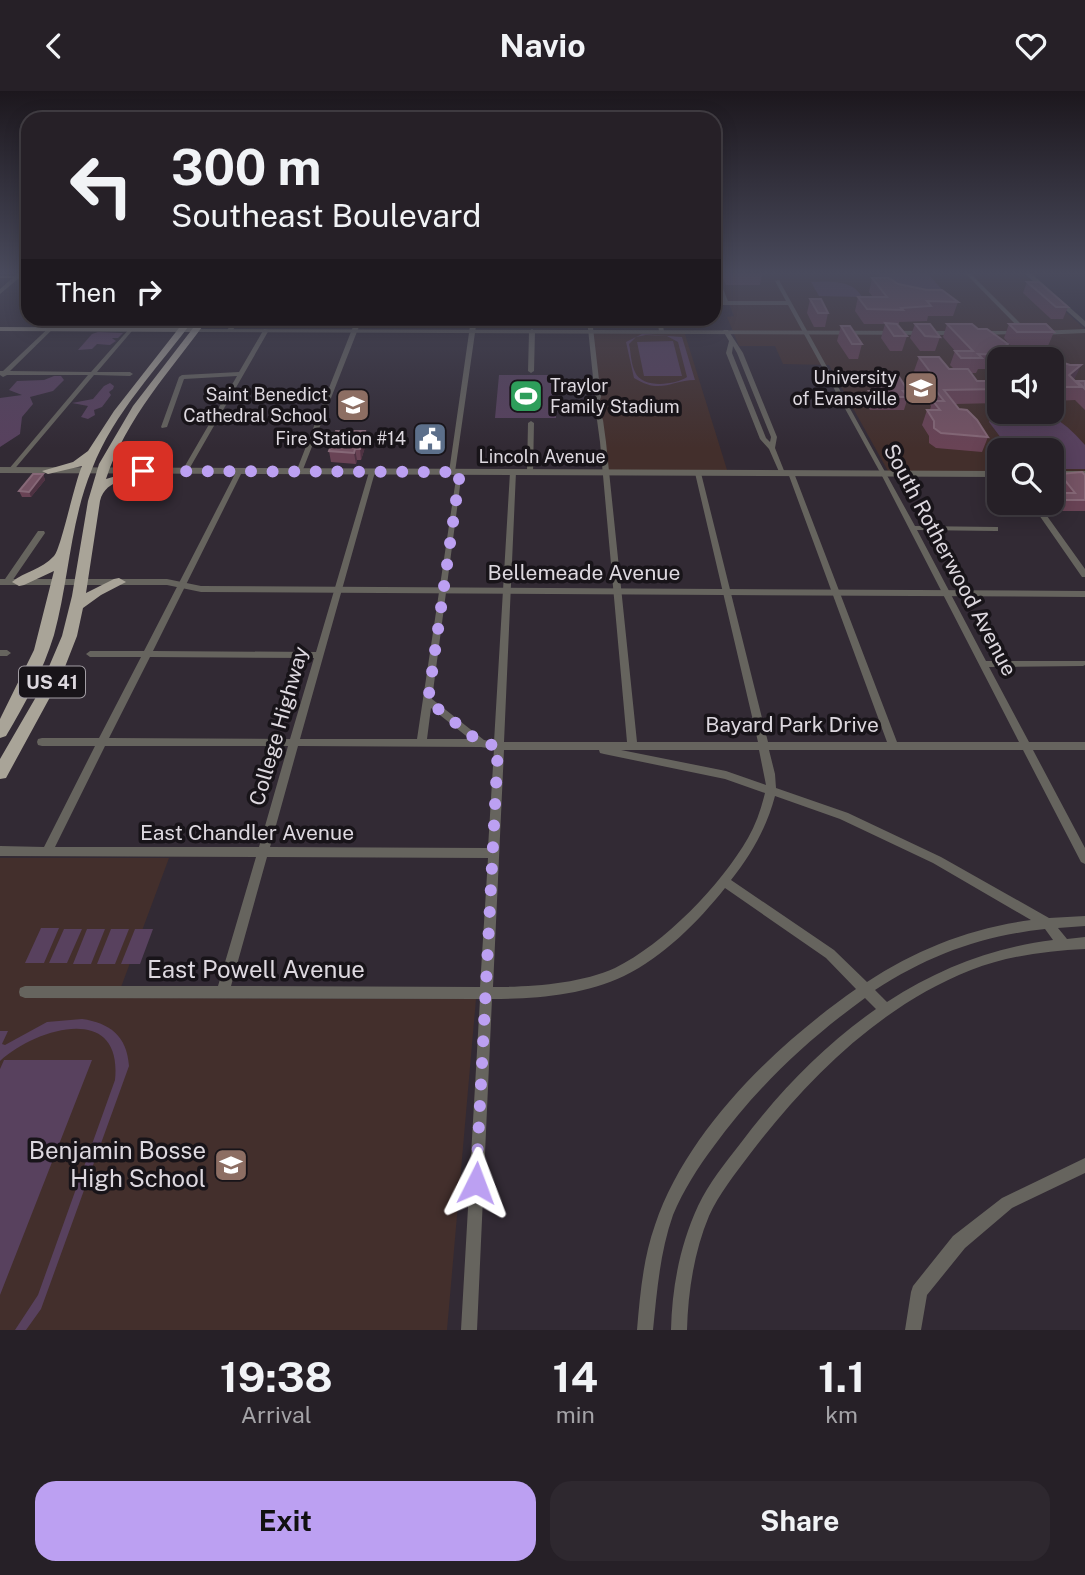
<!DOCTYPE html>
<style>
:root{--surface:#262027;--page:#2e282f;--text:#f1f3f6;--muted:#a4a3a7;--line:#423e44;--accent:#bca0f2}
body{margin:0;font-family:"Public Sans",sans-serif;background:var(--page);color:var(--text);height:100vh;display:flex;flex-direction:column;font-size:26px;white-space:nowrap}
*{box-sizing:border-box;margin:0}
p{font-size:23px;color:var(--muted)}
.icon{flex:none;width:38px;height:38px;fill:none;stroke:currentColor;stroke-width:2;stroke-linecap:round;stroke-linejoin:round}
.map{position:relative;height:1239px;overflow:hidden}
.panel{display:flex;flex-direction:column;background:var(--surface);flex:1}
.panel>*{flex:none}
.banner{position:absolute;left:21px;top:21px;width:700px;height:214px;border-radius:21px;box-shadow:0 4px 18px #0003,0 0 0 2px var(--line);background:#262027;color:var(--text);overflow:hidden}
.tools{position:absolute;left:987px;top:256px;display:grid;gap:14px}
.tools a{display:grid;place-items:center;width:77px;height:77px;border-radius:14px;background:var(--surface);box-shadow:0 4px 18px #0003,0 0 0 2px var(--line);font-size:35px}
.pin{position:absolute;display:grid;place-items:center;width:60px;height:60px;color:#fff;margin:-30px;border-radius:14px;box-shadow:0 4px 10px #0006}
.me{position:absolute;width:77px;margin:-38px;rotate:3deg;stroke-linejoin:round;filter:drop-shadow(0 0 5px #0008)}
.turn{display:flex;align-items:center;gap:24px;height:147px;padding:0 35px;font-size:32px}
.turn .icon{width:91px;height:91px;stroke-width:2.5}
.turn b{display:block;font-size:49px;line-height:60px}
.then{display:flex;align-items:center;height:66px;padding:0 35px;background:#0003;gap:14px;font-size:26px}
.eta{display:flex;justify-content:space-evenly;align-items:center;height:119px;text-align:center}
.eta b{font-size:42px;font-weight:700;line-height:49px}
.cta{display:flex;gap:14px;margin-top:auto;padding:14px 35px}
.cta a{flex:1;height:80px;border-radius:21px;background:var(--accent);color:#111;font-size:28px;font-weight:700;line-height:80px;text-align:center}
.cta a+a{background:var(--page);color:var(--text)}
header{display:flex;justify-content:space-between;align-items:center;height:91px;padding:0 35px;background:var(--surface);font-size:32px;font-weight:700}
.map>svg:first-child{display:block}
</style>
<header><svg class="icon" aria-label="back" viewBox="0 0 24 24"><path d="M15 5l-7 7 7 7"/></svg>Navio<svg class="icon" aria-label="heart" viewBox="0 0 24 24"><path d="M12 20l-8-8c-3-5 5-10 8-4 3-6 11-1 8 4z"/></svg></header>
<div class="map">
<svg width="1085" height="1239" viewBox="0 0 1085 1239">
<rect width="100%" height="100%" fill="#322a34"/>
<!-- industrial -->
<path fill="#432f2c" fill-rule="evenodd" d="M717,183H1023L1085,238V381H1052V359H999V380H888L829,274L783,273L775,255H739L727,226L734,225ZM999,268H1052V320H999Z
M590,240H684L728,382H606Z
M0,767H169L117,907L476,908L447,1239H0Z"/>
<!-- green -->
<path fill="#58415e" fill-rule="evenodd" d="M878,183H928L946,203H894Z
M811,191C829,190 853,189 862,206L819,205Z
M98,241L123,242L118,247H112L116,250L110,254L97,253L92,258L78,259L92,243Z
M642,243L682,246L695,289C671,289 661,304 634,287L626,251ZM646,244L667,245L678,251L687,286C675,294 642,298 635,281C631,273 631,262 629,253L636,246Z
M673,250L682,285H644L637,251Z
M499,284H555L556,327H495Z
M54,285H61L64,289L53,300L30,306L33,313L22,326L20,343L0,356V307L22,304L9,299L17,290L44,289Z
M110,292L114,295L113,298L109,301L111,304L102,316L94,319L95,324L88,328L81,326L88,315L72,312L93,308L104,295Z
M1000,320C1043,320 1055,320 1085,354V378H1052V359H1010L989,331L992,323Z
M41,837H59L44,872H25Z
M64,838H82L67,872H49Z
M87,838H105L91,873H73Z
M111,838H129L115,873H97Z
M135,838H153L140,873H121Z
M82,928C110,932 127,945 129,975L41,1218L26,1239H15L38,1204L115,989C123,911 36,937 0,970V940H8L2,953L5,954L47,931Z
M4,969H92L0,1204V978Z"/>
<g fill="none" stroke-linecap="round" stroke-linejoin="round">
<!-- minor -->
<path fill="#66645e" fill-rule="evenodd" d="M714,183H717L728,210H786L775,190L779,189L915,435L998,436V440H995L917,439L986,570H1085V574L1083,575L989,576L1029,651H1085V659H1033L1085,757V773L1081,771L1023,659H769L775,683L776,697L848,722L941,766L1049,827L1085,825V835L1058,837L1067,848L1085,846V858C1046,860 1007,865 971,879C880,915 808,987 750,1063C735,1083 719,1103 709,1125C694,1161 688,1201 687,1239H671C672,1196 680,1154 698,1115C709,1092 725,1072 740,1053C779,1001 823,955 876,918L865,907C807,949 756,997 714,1055C698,1076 683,1100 673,1124C660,1161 657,1200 653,1239H637C640,1204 643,1168 655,1134C687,1039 776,954 856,898L826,867L725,797C698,831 663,866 624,885C584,904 536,908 492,908L477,1239H461L480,908L25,907L20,905L19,901L20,897L25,895H218L256,766L0,765V755L44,756L95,655H42L38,654L37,651L38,648L42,647H99L141,566H90L86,563L90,560H144L236,381L239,379L242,381L153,560L316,561L369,381L374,380L375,381L300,648H417L457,381L462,380L432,608L484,649L494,651L510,381L513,379L516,381L504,651H627L600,351L597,329L591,316L595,306L587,228H592L601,306L597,316L603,329L606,351L637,651H758L695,382L698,380L701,382L768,651H887L788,382L791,380L794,382L897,651H1019L881,383L788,214H714V210H723ZM150,566L314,567L290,648L109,647ZM431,617L470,648H427ZM105,655H288L259,756H55ZM298,655L481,656L494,658L488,757L270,756ZM504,659H599L600,662L604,663L725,688L765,702C761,718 756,733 748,747C721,794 664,853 615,877C580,893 530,896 493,896ZM621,659H759L766,694L726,680ZM775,705L840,728L933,772L1031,829C971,837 917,858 867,891L834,859L731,789C751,764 767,736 775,705ZM267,766L488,767L480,896L231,895ZM1045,838L1053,849C991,857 940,877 887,911L875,899C929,864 981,845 1045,838Z
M966,183H971L1026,238V240H1022Z
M0,185H28V187H0Z
M58,228H63L10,280L91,281L130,237L132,238V240L97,281H130L133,283L130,285L94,284L12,381H8V379L88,284H7L3,286L0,284V280H3Z
M236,228H241L232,240H228L227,239Z
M356,228H362L302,381L297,382L296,381Z
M471,228H477L455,381L452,383L449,381Z
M657,228H662L664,241L659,240Z
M264,238L269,239L188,380L183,381L182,380L237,285L184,288L167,336L162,337L161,336L179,286L182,284L239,281Z
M532,238L535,240L534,280L531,282L528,280L529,240Z
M724,239H728L743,262L777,346L775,357L785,382L784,383H780L769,358L760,348L726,262L729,250L723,240ZM733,255L737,262L771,346L770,351L766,347L732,262Z
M531,330L534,332L533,381L530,383L527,381L528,332Z
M1030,411H1037L1085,478V486H1082Z
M38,440H44L45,442L10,493H4L3,491Z
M0,559H7L11,562L7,565H0Z
M1085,1067V1082L1012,1117L965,1157L927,1204L921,1239H905L911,1201L913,1195L953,1145L1002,1107Z"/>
<!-- tertiary -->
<path fill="#66645e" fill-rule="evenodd" d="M17,183H24L0,203V198Z
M1025,183H1032L1085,230V236Z
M193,238L958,240L961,242L958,244L195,241L193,240Z
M1085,238V242L1039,244L1036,242L1039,240Z
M1021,240L1024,242L1023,243L976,244L973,242L976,240Z
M0,376L999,380V386L0,382Z
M1052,380H1085V386H1052Z
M0,488H167L201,495L1085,500V506L201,501L167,494H0Z"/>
<!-- secondary -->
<path fill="#868279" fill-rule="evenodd" d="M0,236L195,237L199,239L195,241L0,240Z"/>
<!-- trunk -->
<path fill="#a9a498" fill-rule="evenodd" d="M186,228H194C159,276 114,321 92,378C70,431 69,489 54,544C43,580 25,613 6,645L0,647V628L34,559L54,480L24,494L19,495L12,491C25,480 41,479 54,465C61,458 74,393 82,375L48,383L42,380L73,371L88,360L114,320Z
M200,228H208C171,279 126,327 106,388L143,377L149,380C133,390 106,386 100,410L86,502L114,488L119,487L126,491L101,504L83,517L77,545L61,586L6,687L0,688V668L36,606L62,545L72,505L88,410L99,373L133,315Z"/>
</g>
<!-- wall -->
<path fill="#694355" d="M721,183H762L760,194H726Z
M872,187L898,193L958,211L953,225H928L927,230L899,231V233H897L907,245L902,260H890L881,247L885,233H864L855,220L858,206H873L869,201Z
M1027,191L1068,216L1063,228H1051L1023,202Z
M810,208L828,222L825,236H814L807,222Z
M915,233L940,246L935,260H920L910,247Z
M947,233L978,238L1006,258L1012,264L1011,268H999V278H978L976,282H971L977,290H998L999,286V312L955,313L959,318L988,346L982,361L936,357L929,352V345L922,334L927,319H930L931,315L920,301L923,292L914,280L919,266L949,278H954L950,274L955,260L943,246Z
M1009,233L1054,241L1048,255H1011L1004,247Z
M841,235L862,253L858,268H849L837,250Z
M1052,268L1070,274H1081L1073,289L1076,291L1077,290H1085V319L1075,309L1055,310L1052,307Z
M873,281L908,300L907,305L908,306L904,319H870L866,313L869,300H874L870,293Z
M365,340L367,350L361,369H357L356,373L331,371L329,360Z
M43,383L45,389L31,406H22L19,400Z
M1060,383L1085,384V420H1054L1049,414L1050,411H1052V408L1055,402H1061L1055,395Z"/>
<!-- shaded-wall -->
<path fill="#4e3242" d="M1081,274L1075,287L1063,297L1069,284Z
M365,340L367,350L361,369L360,358Z
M355,358L357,369L356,373L354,362Z
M43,383L45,389L31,406L29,401Z"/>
<!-- building -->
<path fill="#755364" stroke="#866877" stroke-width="2" d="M872,187H889L898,193L927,199H942L958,211L927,210L931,215L901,217L903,219L867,218L858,206H887Z
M1027,191H1039L1068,216H1056Z
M810,208H821L828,222H818Z
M885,232L897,233L907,245H894Z
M915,233H930L940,246L925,245Z
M947,233H972L978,238H987L1008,253L1004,256L1012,264L978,263L982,267H961L955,260H973Z
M1009,233H1046L1054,241H1017Z
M841,235H850L862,253H852Z
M919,266H939L949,278H968L977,290H999V298L944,299L959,318L967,319L977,329L988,346L941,342L934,337V330L927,319H940L933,310H944L925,286H934Z
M1029,266H1045L1051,268H1026Z
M1052,268L1070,274H1081L1069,284L1081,296H1061L1052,287Z
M873,281H896L908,300H903L908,306H874L869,300H878L881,294Z
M1077,290H1085V298Z
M336,340H365L360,358H355L354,362L329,360Z
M1082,381L1085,384V409H1059L1055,402H1075L1060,383Z
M33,383H43L29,401L19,400Z"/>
<!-- sky -->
<linearGradient id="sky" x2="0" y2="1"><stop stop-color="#1c171d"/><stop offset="0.51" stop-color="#494a5c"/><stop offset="1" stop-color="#494a5c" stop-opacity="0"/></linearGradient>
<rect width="1085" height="357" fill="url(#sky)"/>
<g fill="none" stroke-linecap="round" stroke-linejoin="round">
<!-- route -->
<path stroke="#bca0f2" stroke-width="12" stroke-dasharray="0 21.6" d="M143,380L460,381L428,610L481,652L498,655L476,1092"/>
</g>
<!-- icons -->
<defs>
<g id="university-square" transform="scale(1.75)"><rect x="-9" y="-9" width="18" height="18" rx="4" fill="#8d6e63" stroke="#181419"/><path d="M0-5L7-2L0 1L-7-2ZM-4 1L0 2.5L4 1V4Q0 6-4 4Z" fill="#fff"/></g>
<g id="stadium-square" transform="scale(1.75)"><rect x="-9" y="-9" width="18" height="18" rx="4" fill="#2e9e5b" stroke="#181419"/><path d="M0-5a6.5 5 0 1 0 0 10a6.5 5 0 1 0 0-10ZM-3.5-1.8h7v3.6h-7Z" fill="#fff"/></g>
<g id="school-square" transform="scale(1.75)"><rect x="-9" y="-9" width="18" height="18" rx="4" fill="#8d6e63" stroke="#181419"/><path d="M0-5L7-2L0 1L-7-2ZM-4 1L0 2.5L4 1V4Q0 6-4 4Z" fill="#fff"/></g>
<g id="civic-square" transform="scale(1.75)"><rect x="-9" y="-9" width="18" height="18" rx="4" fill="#5c6f8a" stroke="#181419"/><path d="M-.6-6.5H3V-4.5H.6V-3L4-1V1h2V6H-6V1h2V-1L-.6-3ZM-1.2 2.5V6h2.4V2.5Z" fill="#fff"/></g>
</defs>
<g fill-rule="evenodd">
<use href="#university-square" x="921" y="297"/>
<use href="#stadium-square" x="526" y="305"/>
<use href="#school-square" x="353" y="314"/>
<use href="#civic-square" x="430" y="348"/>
<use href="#school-square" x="231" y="1074"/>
</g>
<g text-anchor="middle" stroke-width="7" stroke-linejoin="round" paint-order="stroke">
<!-- far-poi labels -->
<g font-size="18" fill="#ddd8df" stroke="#181419" text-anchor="end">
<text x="897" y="293">University<tspan x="897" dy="21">of Evansville</tspan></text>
<text x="550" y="301" text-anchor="start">Traylor<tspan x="550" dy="21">Family Stadium</tspan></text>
<text x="328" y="310">Saint Benedict<tspan x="328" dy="21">Cathedral School</tspan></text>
<text x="406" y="354">Fire Station #14</text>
</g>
<!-- far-street labels -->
<g font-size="18" fill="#ddd8df" stroke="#181419">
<text x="542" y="372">Lincoln Avenue</text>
</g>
<!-- shield labels -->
<rect fill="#181419" stroke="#a29da4" stroke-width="2" x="19" y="575.5" width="66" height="31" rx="5"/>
<g font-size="19" font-weight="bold" fill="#ddd8df">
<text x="52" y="598">US 41</text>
</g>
<!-- street labels -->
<g font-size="21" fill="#ddd8df" stroke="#181419">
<text transform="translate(950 469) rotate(62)" y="7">South Rotherwood Avenue</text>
<text x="584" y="489">Bellemeade Avenue</text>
<text x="792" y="641">Bayard Park Drive</text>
<text transform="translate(279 635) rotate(-74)" y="7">College Highway</text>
<text x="247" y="749">East Chandler Avenue</text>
</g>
<!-- near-street labels -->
<g font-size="24" fill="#ddd8df" stroke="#181419">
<text x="256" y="887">East Powell Avenue</text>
</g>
<!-- near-poi labels -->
<g font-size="24" fill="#ddd8df" stroke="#181419" text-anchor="end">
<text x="206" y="1068">Benjamin Bosse<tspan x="206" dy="28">High School</tspan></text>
</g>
</g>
</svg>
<div class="tools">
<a><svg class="icon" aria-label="sound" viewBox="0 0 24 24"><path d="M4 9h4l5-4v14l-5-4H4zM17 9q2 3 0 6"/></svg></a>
<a><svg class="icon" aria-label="search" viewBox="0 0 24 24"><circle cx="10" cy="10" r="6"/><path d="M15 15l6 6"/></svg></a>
</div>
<div class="pin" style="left:143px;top:380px;background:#d93025"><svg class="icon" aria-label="arrive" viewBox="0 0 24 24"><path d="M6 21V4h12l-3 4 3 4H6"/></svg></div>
<svg class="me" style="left:476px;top:1092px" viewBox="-20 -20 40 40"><path d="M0-17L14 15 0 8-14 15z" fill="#bca0f2" stroke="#fff" stroke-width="4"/></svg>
<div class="banner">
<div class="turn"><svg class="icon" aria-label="left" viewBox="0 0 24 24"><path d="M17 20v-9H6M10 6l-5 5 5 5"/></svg><div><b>300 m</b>Southeast Boulevard</div></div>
<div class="then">Then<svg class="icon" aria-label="right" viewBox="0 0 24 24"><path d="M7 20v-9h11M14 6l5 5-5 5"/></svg></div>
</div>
</div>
<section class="panel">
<div class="eta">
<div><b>19:38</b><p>Arrival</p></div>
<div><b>14</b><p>min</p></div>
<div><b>1.1</b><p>km</p></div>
</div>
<div class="cta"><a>Exit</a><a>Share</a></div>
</section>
